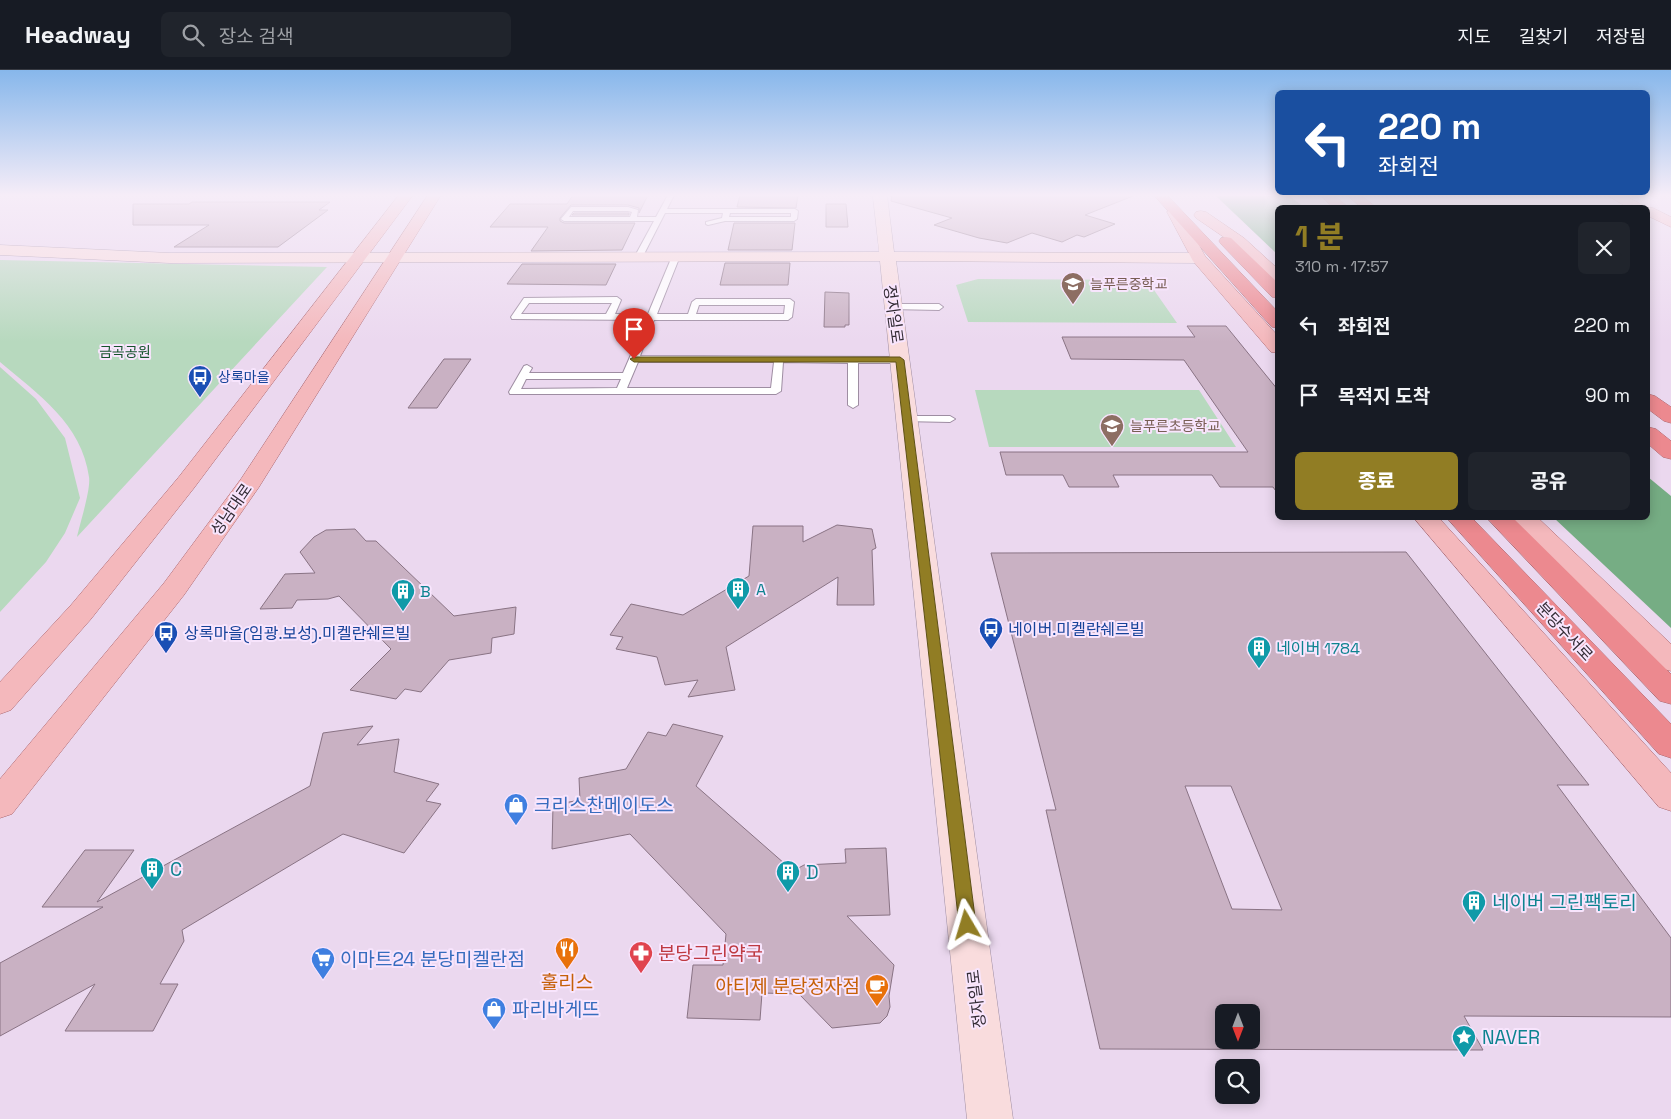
<!DOCTYPE html>
<html lang="ko">
<meta charset="utf-8">
<style>
:root{--surface:#171b24;--page:#20242c;--text:#f1f3f6;--muted:#9ea1a6;--line:#363941;--accent:#917d24}
body{margin:0;font-family:"Space Grotesk","Noto Sans KR",sans-serif;background:var(--page);color:var(--text);height:100vh;display:flex;flex-direction:column;font-size:19px;white-space:nowrap}
*{box-sizing:border-box;margin:0}
p{font-size:16px;color:var(--muted)}
.icon{flex:none;width:28px;height:28px;fill:none;stroke:currentColor;stroke-width:2;stroke-linecap:round;stroke-linejoin:round}
.map{position:relative;flex:1;overflow:hidden}
.drawer{position:absolute;left:1275px;top:135px;width:375px;height:315px;display:flex;flex-direction:column;background:var(--surface);border-radius:8px;box-shadow:0 2px 12px #0003}
.drawer>*{flex:none}
.top-card{position:absolute;left:1275px;top:20px;width:375px;height:105px;border-radius:8px;box-shadow:0 2px 12px #0003;background:#1a4fa0;color:#fff;overflow:hidden}
.needle{width:32px;rotate:180deg}
.buttons{position:absolute;left:1215px;top:934px;display:grid;gap:10px}
.buttons a{display:grid;place-items:center;width:45px;height:45px;border-radius:8px;background:var(--surface);box-shadow:0 2px 12px #0003;font-size:25px}
.pin{position:absolute;display:grid;place-items:center;width:42px;height:42px;color:#fff;margin:-51px -21px;border-radius:50% 50% 50% 0;rotate:-45deg;box-shadow:0 0 5px #0007}
.pin .icon{rotate:45deg}
.me{position:absolute;width:55px;margin:-28px;rotate:353deg;stroke-linejoin:round;filter:drop-shadow(0 0 4px #0008)}
.turn{display:flex;align-items:center;gap:18px;height:105px;padding:0 20px;font-size:22px}
.turn .icon{width:65px;height:65px;stroke-width:2.5}
.turn b{display:block;font-size:35px;line-height:42px}
.round{display:grid;place-items:center;flex:none;width:52px;height:52px;border-radius:8px;background:var(--page)}
.overview{display:flex;align-items:center;justify-content:space-between;height:85px;padding:0 20px}
h1{font-size:30px;font-weight:800;line-height:38px;color:var(--accent)}
.button{display:flex;gap:10px;margin-top:auto;padding:10px 20px}
.button a{flex:1;height:58px;border-radius:8px;background:var(--accent);color:#fff;font-size:20px;font-weight:800;line-height:58px;text-align:center}
.button a+a{background:var(--page);color:var(--text)}
ul{padding:0;list-style:none}
li{display:flex;align-items:center;gap:15px;height:70px;padding:0 20px}
li div{flex:1}
li b{display:block;font-size:19px}
li em{font-style:normal}
header{display:flex;align-items:center;gap:30px;box-sizing:border-box;height:70px;padding:0 25px;background:var(--surface);border-bottom:1px solid var(--line)}
header strong{font-size:24px}
nav{display:flex;gap:28px;margin-inline-start:auto;font-size:18px}
.search{width:350px;height:45px;background:var(--page);display:flex;align-items:center;gap:12px;box-sizing:border-box;padding:0 18px;border-radius:8px;color:var(--muted);font-size:19px}
.map>svg:first-child{display:block}
</style>
<header>
<strong>Headway</strong>
<div class="search"><svg class="icon" aria-label="search" viewBox="0 0 24 24"><circle cx="10" cy="10" r="6"/><path d="M15 15l6 6"/></svg>장소 검색</div>
<nav><a>지도</a><a>길찾기</a><a>저장됨</a></nav>
</header>
<div class="map">
<svg width="1671" height="1049" viewBox="0 0 1671 1049">
<rect width="100%" height="100%" fill="#ebd8ef"/>
<!-- green -->
<path fill="#b7d9be" d="M0,190L327,197L77,467C80,453 91,419 89,407C82,354 38,324 0,292Z
M978,209L1147,210L1177,253L968,252L956,215Z
M0,297L36,329L65,368L80,428L65,463L46,492L0,542Z
M975,320H1199L1236,377H989Z"/>
<!-- forest -->
<path fill="#76ad84" d="M1215,125H1288L1304,137L1278,138L1277,184Z
M1648,407L1671,426V558L1554,448H1648Z"/>
<!-- building -->
<path fill="#c9b1c3" stroke="#897384" fill-rule="evenodd" d="M573,125H648L639,143V138L628,135H571L560,148V151L564,153H635L622,180L531,181L548,157H490L510,134H567Z
M740,125H798L796,138L737,137Z
M892,125H1133V126L1085,145L1115,154L1084,167L1077,165L1062,172L1032,163L1007,173L979,168L934,155L952,148L891,131Z
M192,132H330L319,140H328L278,177H174L209,155H133V134H189Z
M826,134H846L848,157H826Z
M574,143H629V145H572Z
M734,153H795L792,180H728Z
M725,193H790L788,215H720Z
M522,194H616L606,215L507,214Z
M825,222L849,223V255H845V257H824Z
M1187,256H1226L1278,320V424L1273,417H1220L1212,405H1113L1119,417H1069L1063,405H1006L1000,382H1248L1184,290L1071,289L1062,267H1195Z
M444,289H471L437,338H408Z
M837,455L872,459L876,478L872,480L874,535H837L838,507L726,577L735,620L688,627L698,610L665,615L657,587L616,579L623,567L610,565L631,534L683,545L749,506L753,456H803V472Z
M355,459L366,471H376L454,546L516,537L514,564L492,568L491,583L449,590L421,622L405,619L396,629L350,620L391,579L339,526L328,529L297,530L292,538L260,539L285,504L315,503L300,482L314,467L326,460Z
M1406,482L1589,715H1557L1671,868V947L1464,946L1483,980L1100,979L1046,740H1056L991,483ZM1185,716H1231L1282,840L1232,839ZM1224,942H1251V970H1224Z
M673,654L723,666L696,716L793,801L804,795L846,793L845,779L886,778L890,845L847,846L894,895L889,926L890,937L887,946L880,953L832,958L799,924L762,923L760,950L687,948L693,895H723L726,864L630,764L552,779L553,735L580,730L579,708L626,699L648,662L666,666Z
M373,656L357,675L399,669L394,702L439,714L426,731L441,734L404,783L343,764L182,860L184,871L160,914H178L153,961H65L95,914L0,966V893L103,837H42L85,780H134L97,832L310,716L323,663Z"/>
<g fill="none" stroke-linecap="round" stroke-linejoin="round">
<!-- lane casing -->
<g stroke="#9e8da2" stroke-width="2">
<path id="lane" d="M668,125H674L667,139H795L798,141L797,149L794,151H725L708,155L706,154V152L722,148L723,143H665L643,186L639,188L635,186L654,151H564L561,149L571,137H628L638,140L637,147H656ZM573,141H628L632,142L630,147H569ZM730,143H791V147H729Z
M673,184L680,186L657,244H688L692,232L696,229H790L794,232L792,247L788,250H654L640,286L900,287L905,290L900,293H858V335L853,338L848,335V293L783,292L781,321L776,324H510L509,322L524,296L527,295L532,298L529,303H623L646,250L512,249L511,247L524,228L617,227L621,230L615,244H648ZM529,233H612L606,244H521ZM699,235H785L784,244H696ZM638,292H774L771,318H627ZM526,309H621L617,318L521,319Z
M893,234H939L943,237L939,240L890,239V235Z
M907,346H950L955,349L950,352L903,351L902,349Z"/>
</g>
<!-- secondary casing -->
<g stroke="#9e8da2" stroke-width="1">
<path id="secondary" d="M873,125H887L894,182L1198,183L1203,185L1206,188L1203,191L1198,193L896,191L1013,1049H967L880,191L170,193L0,185V175L170,183L879,182Z"/>
</g>
<!-- primary casing -->
<g stroke="#ab6870" stroke-width="1">
<path id="primary" d="M399,125H413L194,418L91,549L11,640L0,644V612L71,535L178,408Z
M428,125H441L259,417L184,525L12,744L0,748V709L164,513L241,409Z
M1607,125H1624L1646,137L1653,138L1671,147V157L1648,146V138H1629Z
M1174,138L1181,142L1205,186L1278,266V283L1271,282L1193,191L1167,142Z
M1201,141L1206,142L1244,168L1278,199V213L1272,211L1234,174L1196,148L1194,145L1196,142Z
M1414,448H1439L1671,703V741L1659,737Z
M1512,448H1538L1671,574V601L1660,598Z"/>
</g>
<!-- highway casing -->
<g stroke="#ab6870" stroke-width="1">
<path id="highway" d="M1154,125H1167L1278,242V258L1272,257Z
M1320,125H1334L1349,138H1334Z
M1347,125H1361L1377,138H1362Z
M1226,167L1231,168L1278,213V228L1272,227L1221,174L1219,171L1221,168Z
M1648,324L1655,326L1671,337V353L1664,351L1648,339Z
M1648,357L1656,359L1671,371V389L1663,387L1648,374Z
M1447,448H1472L1671,654V688L1659,684Z
M1487,448H1513L1671,604V634L1660,631Z"/>
</g>
<!-- lane -->
<use href="#lane" fill="#fff" fill-rule="evenodd"/>
<!-- secondary -->
<use href="#secondary" fill="#f9dcdd" fill-rule="evenodd"/>
<!-- primary -->
<use href="#primary" fill="#f4b8bc" fill-rule="evenodd"/>
<!-- highway -->
<use href="#highway" fill="#ec898f" fill-rule="evenodd"/>
</g>
<!-- sky -->
<linearGradient id="sky" x2="0" y2="1"><stop stop-color="#87b7eb"/><stop offset="0.46" stop-color="#f6edf8"/><stop offset="1" stop-color="#f6edf8" stop-opacity="0"/></linearGradient>
<rect width="1671" height="272" fill="url(#sky)"/>
<!-- route -->
<path fill="#917d24" stroke="#5e5117" d="M900,287L904,290L976,855L973,860L967,862L962,860L959,855L896,292H634L630,289L634,287Z"/>
<!-- icons -->
<defs>
<g id="school-pin" transform="scale(1.25)"><path d="M0 17L-7.5 6A9.5 9.5 0 1 1 7.5 6Z" fill="#8d6e63" stroke="#f8e5fd"/><path d="M0-5L7-2L0 1L-7-2ZM-4 1L0 2.5L4 1V4Q0 6-4 4Z" fill="#fff"/></g>
<g id="bus-pin" transform="scale(1.25)"><path d="M0 17L-7.5 6A9.5 9.5 0 1 1 7.5 6Z" fill="#1a4fb4" stroke="#f8e5fd"/><path d="M-5-6H5V4H4V6H2V4H-2V6H-4V4H-5ZM-3.5-4V0h7V-4ZM-3.5 1.2v1.5H-2V1.2ZM2 1.2v1.5H3.5V1.2Z" fill="#fff"/></g>
<g id="building-pin" transform="scale(1.25)"><path d="M0 17L-7.5 6A9.5 9.5 0 1 1 7.5 6Z" fill="#0f9aa8" stroke="#f8e5fd"/><path d="M-4-6H4V6H1V3H-1V6H-4ZM-2.5-4.3h1.7v1.8h-1.7ZM.8-4.3h1.7v1.8H.8ZM-2.5-1h1.7V.8h-1.7ZM.8-1h1.7V.8H.8Z" fill="#fff"/></g>
<g id="shop-pin" transform="scale(1.25)"><path d="M0 17L-7.5 6A9.5 9.5 0 1 1 7.5 6Z" fill="#3f7fe0" stroke="#f8e5fd"/><path d="M-5-2.5h2.3a2.7 3.5 0 0 1 5.4 0H5L5.5 6h-11ZM-1.5-2.5h3a1.5 2.3 0 0 0-3 0Z" fill="#fff"/></g>
<g id="restaurant-pin" transform="scale(1.25)"><path d="M0 17L-7.5 6A9.5 9.5 0 1 1 7.5 6Z" fill="#e8710a" stroke="#f8e5fd"/><path d="M-5-6h1v4h1v-4h1v4h1v-4h1v5L-1.5 .5V6h-2V.5L-5-1ZM5-6V6H3V1.5H1.5Q1.5-4 5-6Z" fill="#fff"/></g>
<g id="pharmacy-pin" transform="scale(1.25)"><path d="M0 17L-7.5 6A9.5 9.5 0 1 1 7.5 6Z" fill="#e0444e" stroke="#f8e5fd"/><path d="M-2-6h4v4h4v4h-4v4h-4v-4h-4v-4h4Z" fill="#fff"/></g>
<g id="supermarket-pin" transform="scale(1.25)"><path d="M0 17L-7.5 6A9.5 9.5 0 1 1 7.5 6Z" fill="#3f7fe0" stroke="#f8e5fd"/><path d="M-6-5.5h2.5l.6 2H6L4.5 2H-2.5L-4.4-4H-6ZM-1.5 3.2a1.3 1.3 0 1 0 .1 0ZM3 3.2a1.3 1.3 0 1 0 .1 0Z" fill="#fff"/></g>
<g id="cafe-pin" transform="scale(1.25)"><path d="M0 17L-7.5 6A9.5 9.5 0 1 1 7.5 6Z" fill="#e8710a" stroke="#f8e5fd"/><path d="M-5.5-4.5H6V0H3Q3 3.5 0 3.5H-2.5Q-5.5 3.5-5.5 0ZM3-3.2v2h1.7v-2ZM-6 4.5H4V6H-6Z" fill="#fff"/></g>
<g id="sight-pin" transform="scale(1.25)"><path d="M0 17L-7.5 6A9.5 9.5 0 1 1 7.5 6Z" fill="#0f9aa8" stroke="#f8e5fd"/><path d="M0-6L1.8-2.2L6-1.7L2.9 1.2L3.7 5.4L0 3.3L-3.7 5.4L-2.9 1.2L-6-1.7L-1.8-2.2Z" fill="#fff"/></g>
</defs>
<g fill-rule="evenodd">
<use href="#school-pin" x="1073" y="214"/>
<use href="#bus-pin" x="200" y="307"/>
<use href="#school-pin" x="1112" y="356"/>
<use href="#building-pin" x="738" y="519"/>
<use href="#building-pin" x="403" y="521"/>
<use href="#bus-pin" x="991" y="559"/>
<use href="#bus-pin" x="166" y="563"/>
<use href="#building-pin" x="1259" y="578"/>
<use href="#shop-pin" x="516" y="735"/>
<use href="#building-pin" x="152" y="799"/>
<use href="#building-pin" x="788" y="802"/>
<use href="#building-pin" x="1474" y="832"/>
<use href="#restaurant-pin" x="567" y="879"/>
<use href="#pharmacy-pin" x="641" y="883"/>
<use href="#supermarket-pin" x="323" y="889"/>
<use href="#cafe-pin" x="877" y="916"/>
<use href="#shop-pin" x="494" y="939"/>
<use href="#sight-pin" x="1464" y="967"/>
</g>
<g text-anchor="middle" stroke-width="4" stroke-linejoin="round" paint-order="stroke">
<!-- far-education labels -->
<g font-size="14" fill="#785e54" stroke="#f8e5fd" text-anchor="start">
<text x="1090" y="219">늘푸른중학교</text>
<text x="1130" y="361">늘푸른초등학교</text>
</g>
<!-- far-park labels -->
<g font-size="14" fill="#14532b" stroke="#f8e5fd">
<text x="125" y="287">금곡공원</text>
</g>
<!-- far-transit labels -->
<g font-size="14" fill="#164399" stroke="#f8e5fd" text-anchor="start">
<text x="218" y="312">상록마을</text>
</g>
<!-- street labels -->
<g font-size="16" fill="#332c35" stroke="#f8e5fd">
<text transform="translate(894 244) rotate(82)" y="6">정자일로</text>
<text transform="translate(231 439) rotate(-55)" y="6">성남대로</text>
<text transform="translate(1565 561) rotate(47)" y="6">분당수서로</text>
<text transform="translate(976 929) rotate(-97)" y="6">정자일로</text>
</g>
<!-- culture labels -->
<g font-size="16" fill="#0d838f" stroke="#f8e5fd" text-anchor="start">
<text x="756" y="525">A</text>
<text x="420" y="527">B</text>
<text x="1276" y="584">네이버 1784</text>
</g>
<!-- transit labels -->
<g font-size="16" fill="#164399" stroke="#f8e5fd" text-anchor="start">
<text x="1008" y="565">네이버.미켈란쉐르빌</text>
<text x="184" y="569">상록마을(임광.보성).미켈란쉐르빌</text>
</g>
<!-- near-shop labels -->
<g font-size="19" fill="#366cbe" stroke="#f8e5fd" text-anchor="start">
<text x="534" y="742">크리스찬메이도스</text>
<text x="340" y="896">이마트24 분당미켈란점</text>
<text x="512" y="946">파리바게뜨</text>
</g>
<!-- near-culture labels -->
<g font-size="19" fill="#0d838f" stroke="#f8e5fd" text-anchor="start">
<text x="170" y="806">C</text>
<text x="806" y="809">D</text>
<text x="1492" y="839">네이버 그린팩토리</text>
<text x="1482" y="974">NAVER</text>
</g>
<!-- near-health labels -->
<g font-size="19" fill="#be3a42" stroke="#f8e5fd" text-anchor="start">
<text x="658" y="890">분당그린약국</text>
</g>
<!-- near-food labels -->
<g font-size="19" fill="#c56008" stroke="#f8e5fd">
<text x="567" y="919">훌리스</text>
<text x="860" y="923" text-anchor="end">아티제 분당정자점</text>
</g>
</g>
</svg>
<div class="buttons">
<a><svg class="needle" viewBox="-14 -14 28 28"><path d="M0-13l5 13h-10z" fill="#e53935"/><path d="M0 13l5-13h-10z" fill="#9ea1a6"/></svg></a>
<a><svg class="icon" aria-label="search" viewBox="0 0 24 24"><circle cx="10" cy="10" r="6"/><path d="M15 15l6 6"/></svg></a>
</div>
<div class="pin" style="left:634px;top:289px;background:#d93025"><svg class="icon" aria-label="arrive" viewBox="0 0 24 24"><path d="M6 21V4h12l-3 4 3 4H6"/></svg></div>
<svg class="me" style="left:967px;top:855px" viewBox="-20 -20 40 40"><path d="M0-17L14 15 0 8-14 15z" fill="#917d24" stroke="#fff" stroke-width="4"/></svg>
<div class="top-card">
<div class="turn"><svg class="icon" aria-label="left" viewBox="0 0 24 24"><path d="M17 20v-9H6M10 6l-5 5 5 5"/></svg><div><b>220 m</b>좌회전</div></div>
</div>
<section class="drawer">
<div class="overview"><div><h1>1 분</h1><p>310 m · 17:57</p></div><a class="round"><svg class="icon" aria-label="close" viewBox="0 0 24 24"><path d="M6 6l12 12M18 6L6 18"/></svg></a></div>
<ul>
<li><svg class="icon" aria-label="left" viewBox="0 0 24 24"><path d="M17 20v-9H6M10 6l-5 5 5 5"/></svg><div><b>좌회전</b></div><em>220 m</em></li>
<li><svg class="icon" aria-label="arrive" viewBox="0 0 24 24"><path d="M6 21V4h12l-3 4 3 4H6"/></svg><div><b>목적지 도착</b></div><em>90 m</em></li>
</ul>
<div class="button"><a>종료</a><a>공유</a></div>
</section>
</div>
